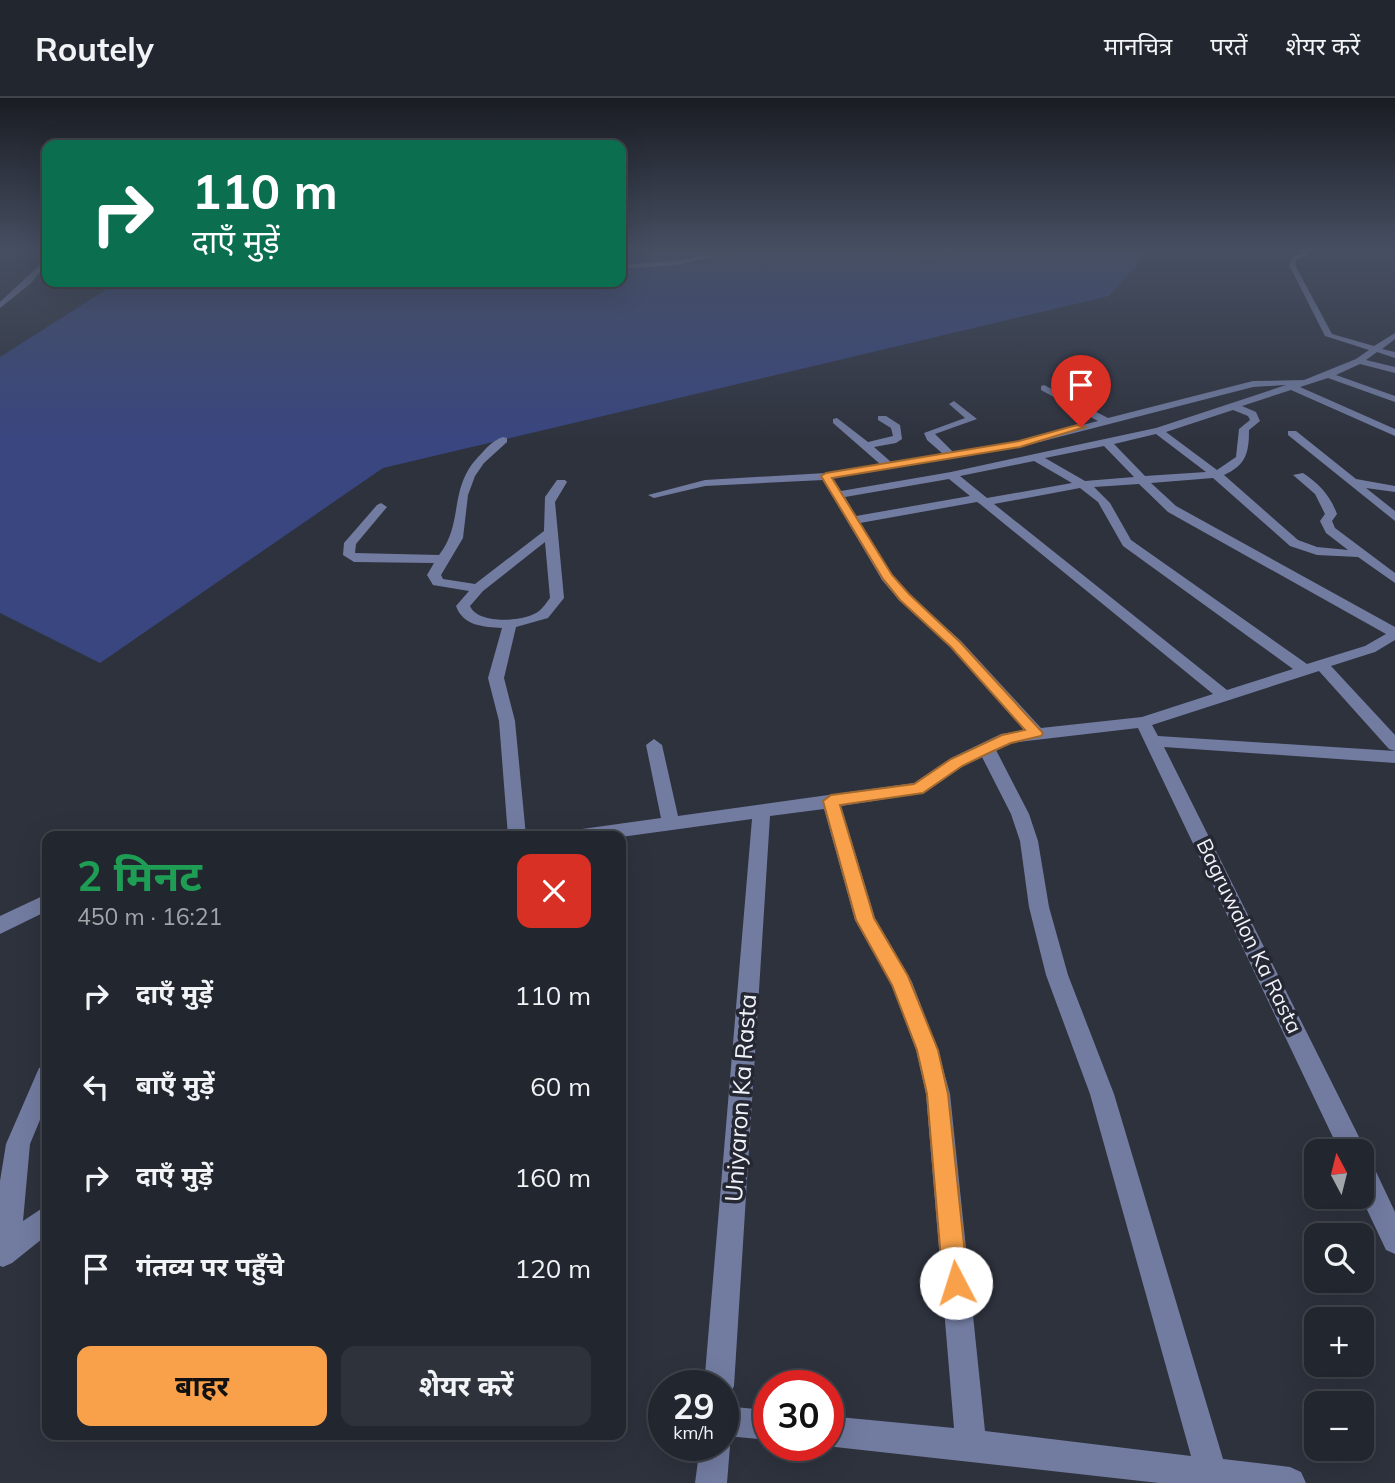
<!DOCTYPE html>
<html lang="hi">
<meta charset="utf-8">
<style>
:root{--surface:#22262e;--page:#2e323a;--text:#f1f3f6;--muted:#a2a5aa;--line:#3f434a;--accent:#f8a14a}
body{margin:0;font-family:Mulish,"Noto Sans Devanagari",sans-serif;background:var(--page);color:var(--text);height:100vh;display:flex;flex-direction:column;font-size:26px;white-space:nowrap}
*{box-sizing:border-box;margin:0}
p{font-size:23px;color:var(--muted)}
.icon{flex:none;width:38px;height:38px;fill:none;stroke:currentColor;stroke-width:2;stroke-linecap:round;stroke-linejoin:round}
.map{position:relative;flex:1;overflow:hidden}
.side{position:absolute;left:42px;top:733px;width:584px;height:609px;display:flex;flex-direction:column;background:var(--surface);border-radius:14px;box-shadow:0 7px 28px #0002,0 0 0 2px var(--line)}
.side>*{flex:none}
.top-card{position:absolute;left:42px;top:42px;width:584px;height:147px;border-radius:14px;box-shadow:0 7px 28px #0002,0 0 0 2px var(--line);background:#0b6e4f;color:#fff;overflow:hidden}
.needle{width:46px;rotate:353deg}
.tools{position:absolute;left:1304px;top:1041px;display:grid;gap:14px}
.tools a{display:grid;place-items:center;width:70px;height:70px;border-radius:14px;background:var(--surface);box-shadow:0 7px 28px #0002,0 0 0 2px var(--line);font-size:35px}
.speed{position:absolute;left:648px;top:1272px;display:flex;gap:14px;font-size:35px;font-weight:700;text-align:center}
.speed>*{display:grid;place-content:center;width:91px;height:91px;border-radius:50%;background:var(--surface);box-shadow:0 7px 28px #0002,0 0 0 2px var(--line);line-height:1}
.speed small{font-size:18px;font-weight:400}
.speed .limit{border:10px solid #d22;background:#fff;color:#111}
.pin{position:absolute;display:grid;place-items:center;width:60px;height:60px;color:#fff;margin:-72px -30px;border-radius:50% 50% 50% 0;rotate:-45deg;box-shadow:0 0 7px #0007}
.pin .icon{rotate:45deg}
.me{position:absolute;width:77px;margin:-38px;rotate:355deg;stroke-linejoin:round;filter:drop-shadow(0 0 5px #0008)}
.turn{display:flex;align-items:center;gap:24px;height:147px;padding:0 35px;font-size:32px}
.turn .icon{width:91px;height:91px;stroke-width:2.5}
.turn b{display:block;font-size:49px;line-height:60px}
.round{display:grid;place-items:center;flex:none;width:74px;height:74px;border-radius:14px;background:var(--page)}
.head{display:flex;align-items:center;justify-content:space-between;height:119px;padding:0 35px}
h1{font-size:42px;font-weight:700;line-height:52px;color:#1e9e55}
.button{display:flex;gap:14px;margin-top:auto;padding:14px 35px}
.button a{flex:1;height:80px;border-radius:14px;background:var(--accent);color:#111;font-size:28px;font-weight:700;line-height:80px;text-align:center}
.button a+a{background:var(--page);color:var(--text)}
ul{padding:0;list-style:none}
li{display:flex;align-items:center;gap:21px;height:91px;padding:0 35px}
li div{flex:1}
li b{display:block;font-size:26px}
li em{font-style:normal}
header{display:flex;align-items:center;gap:42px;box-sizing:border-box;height:98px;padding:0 35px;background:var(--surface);border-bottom:2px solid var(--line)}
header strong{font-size:33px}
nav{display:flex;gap:38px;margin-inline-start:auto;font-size:24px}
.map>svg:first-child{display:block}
</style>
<header>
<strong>Routely</strong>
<nav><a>मानचित्र</a><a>परतें</a><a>शेयर करें</a></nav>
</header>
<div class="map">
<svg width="1395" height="1385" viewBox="0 0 1395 1385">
<rect width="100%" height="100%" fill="#2e323d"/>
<!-- green -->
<path fill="#394680" d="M621,151H1151L1109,198L383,370L100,565L0,515V259L118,184H621Z"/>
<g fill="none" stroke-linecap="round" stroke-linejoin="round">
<!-- path -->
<path stroke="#71747e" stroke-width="2" stroke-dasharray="2.5 2" stroke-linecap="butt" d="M882,151L941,161L945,164"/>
<!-- minor -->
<path fill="#727ca1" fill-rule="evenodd" d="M732,151H744L677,167L621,171V167L677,163Z
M1300,151H1307L1311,156L1297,161L1295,167L1332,236L1374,248L1395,235V241L1382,251L1395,254V260L1377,254L1366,262L1395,269V275L1360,266L1336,277L1395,298V304L1328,280L1300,289L1395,331V338L1291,292L1242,308L1256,314L1260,323L1249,332C1249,355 1246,367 1224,377L1298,442L1317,449L1348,452L1326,435L1320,423L1325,416L1315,396L1293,377L1303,375C1319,386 1330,397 1337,416L1332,423L1335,430L1395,475V485L1358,459L1317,457L1290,448L1213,380L1151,385L1176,408L1395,529V542L1375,554L1331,568L1395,637V653L1389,651L1319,573L1152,627L1158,638L1395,653V665L1164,649L1362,1045L1365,1054L1363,1060L1371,1063L1395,1114V1156L1386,1152L1361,1099L1362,1054H1340L1138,630L1010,645L996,652L1029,716L1038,743L1049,809L1068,877L1114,996L1223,1361L1290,1369L1301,1374L1306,1385H1159L826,1348L828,1318L954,1330L926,996L916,952L892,887L855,822L824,711L770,718L734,1288L729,1298L723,1301V1288H704L752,721L621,739L573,738L575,733L582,731L661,720L646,647L654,641L662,647L678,718L914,685L951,660L1001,636L1025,632L951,549L899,502L882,482L823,382L705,388L654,400L648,397L705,382L826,375L880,366L833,325V321L837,320L868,344L893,338L891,330L878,322V318H886L900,327L902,341L896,345L874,349L891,364L943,356L927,342L924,335L965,320L949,306L954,303L977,321L935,336L953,354L1020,343L1098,323L1041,292V288L1044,287L1108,320L1253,283L1304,282L1356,261L1369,252L1325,238L1289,167L1292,159L1303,155ZM1286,287L1156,330L951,374L841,393L833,380L1020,349L1253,289ZM1233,312L1248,318L1250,322L1239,331L1236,359L1217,372L1166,334ZM1156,336L1206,374L1145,378L1114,346ZM1104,348L1134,379L1085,383L1045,360ZM1034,363L1072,385L987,400L960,378ZM949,381L970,398L856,418L845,399ZM1139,386L1168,414L1386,536L1365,548L1307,566L1131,442L1110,405L1094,389ZM1080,390L1098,404L1123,448L1293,571L1227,592L994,406ZM977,404L980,406L1213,596L1142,619L1041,630L961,543L909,496L892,477L860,425ZM982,659L1011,716L1020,743L1029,809L1046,877L1090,996L1191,1358L985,1333L950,996L938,952L912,884L875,820L841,708L924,695L963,668Z
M47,160V166L30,186L0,210V204Z
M1288,333H1296L1356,381L1395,388V394L1366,390L1395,413V423L1288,337Z
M503,339L507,340V344L484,365L475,378L468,397L463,440L441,477L443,481L475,486L544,433L545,399L557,382H565L567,384L555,404L564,500L548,520L516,529L504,580L515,623L526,738H508L499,623L488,580L502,530C484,529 463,528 456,508L469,493L433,487L427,477L434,465L354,464L343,457L344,445L377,407L381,405L387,409L356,446L355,455L439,457C465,424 447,389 481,356C487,349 494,342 503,339ZM545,444L550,500C547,504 543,510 539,513C525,524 478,527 470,508L483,493Z
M201,731H253L260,733L262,738H192L194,733Z
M47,796V813L0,836V818Z
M47,967V1005L30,1046L23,1123L47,1107V1137L12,1165L3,1169L0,1168V1083L6,1046L39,970Z
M723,1308L768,1312V1342L726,1338L730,1348L727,1385H695L700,1348H723Z"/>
</g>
<!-- wall -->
<path fill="#3d4991" d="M898,151H963L949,159Z"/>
<!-- shaded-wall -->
<path fill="#2f386b" d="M951,151H963L949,159Z"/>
<!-- sky -->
<linearGradient id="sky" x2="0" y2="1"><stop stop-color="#191c22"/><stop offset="0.44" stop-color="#464f62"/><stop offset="1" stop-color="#464f62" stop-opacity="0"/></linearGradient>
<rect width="1395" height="345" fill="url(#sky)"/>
<!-- route -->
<path fill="#f8a14a" stroke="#a16930" stroke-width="2" d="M1077,327L1085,329L1020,349L832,380L892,477L909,496L960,544L1043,635L1041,638L1011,645L991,654L962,668L923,695L840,707L874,820L908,878L938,952L948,996L968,1185L965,1193L956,1197L947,1193L943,1185L927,996L917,952L892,887L856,822L823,703L831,697L914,686L951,661L1002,637L1025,632L951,549L900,502L883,481L821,378L826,375L1019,343Z"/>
<g text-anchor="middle" stroke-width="7" stroke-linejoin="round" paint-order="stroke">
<!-- street labels -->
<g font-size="21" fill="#f0f2fa" stroke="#252832">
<text transform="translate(1249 838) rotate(64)" y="7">Bagruwalon Ka Rasta</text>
</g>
<!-- near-street labels -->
<g font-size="24" fill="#f0f2fa" stroke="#252832">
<text transform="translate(741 1000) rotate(-86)" y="8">Uniyaron Ka Rasta</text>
</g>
</g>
</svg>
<div class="tools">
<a><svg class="needle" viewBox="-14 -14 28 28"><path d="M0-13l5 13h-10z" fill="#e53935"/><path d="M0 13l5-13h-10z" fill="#a2a5aa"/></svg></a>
<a><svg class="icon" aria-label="search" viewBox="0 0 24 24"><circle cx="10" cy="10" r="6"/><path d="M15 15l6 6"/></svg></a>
<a>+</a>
<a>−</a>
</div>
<div class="speed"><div>29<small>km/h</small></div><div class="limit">30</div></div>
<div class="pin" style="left:1081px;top:329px;background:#d93025"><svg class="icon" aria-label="arrive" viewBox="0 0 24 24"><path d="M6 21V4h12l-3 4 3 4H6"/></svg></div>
<svg class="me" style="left:956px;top:1185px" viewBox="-20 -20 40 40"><circle r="19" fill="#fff"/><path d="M0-13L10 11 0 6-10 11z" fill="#f8a14a"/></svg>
<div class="top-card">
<div class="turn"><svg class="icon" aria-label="right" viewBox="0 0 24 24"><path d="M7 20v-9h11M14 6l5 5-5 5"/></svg><div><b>110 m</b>दाएँ मुड़ें</div></div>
</div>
<section class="side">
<div class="head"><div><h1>2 मिनट</h1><p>450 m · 16:21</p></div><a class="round" style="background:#d93025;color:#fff"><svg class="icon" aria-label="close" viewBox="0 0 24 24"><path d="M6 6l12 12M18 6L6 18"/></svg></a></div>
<ul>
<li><svg class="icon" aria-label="right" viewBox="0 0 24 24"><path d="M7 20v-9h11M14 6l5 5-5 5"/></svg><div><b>दाएँ मुड़ें</b></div><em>110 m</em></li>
<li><svg class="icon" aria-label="left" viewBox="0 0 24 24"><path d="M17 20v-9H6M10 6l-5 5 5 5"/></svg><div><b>बाएँ मुड़ें</b></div><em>60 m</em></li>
<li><svg class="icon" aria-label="right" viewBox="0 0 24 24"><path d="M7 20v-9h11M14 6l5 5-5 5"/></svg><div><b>दाएँ मुड़ें</b></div><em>160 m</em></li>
<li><svg class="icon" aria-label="arrive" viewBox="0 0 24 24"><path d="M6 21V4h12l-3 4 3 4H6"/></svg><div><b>गंतव्य पर पहुँचे</b></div><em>120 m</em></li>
</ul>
<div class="button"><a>बाहर</a><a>शेयर करें</a></div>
</section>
</div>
